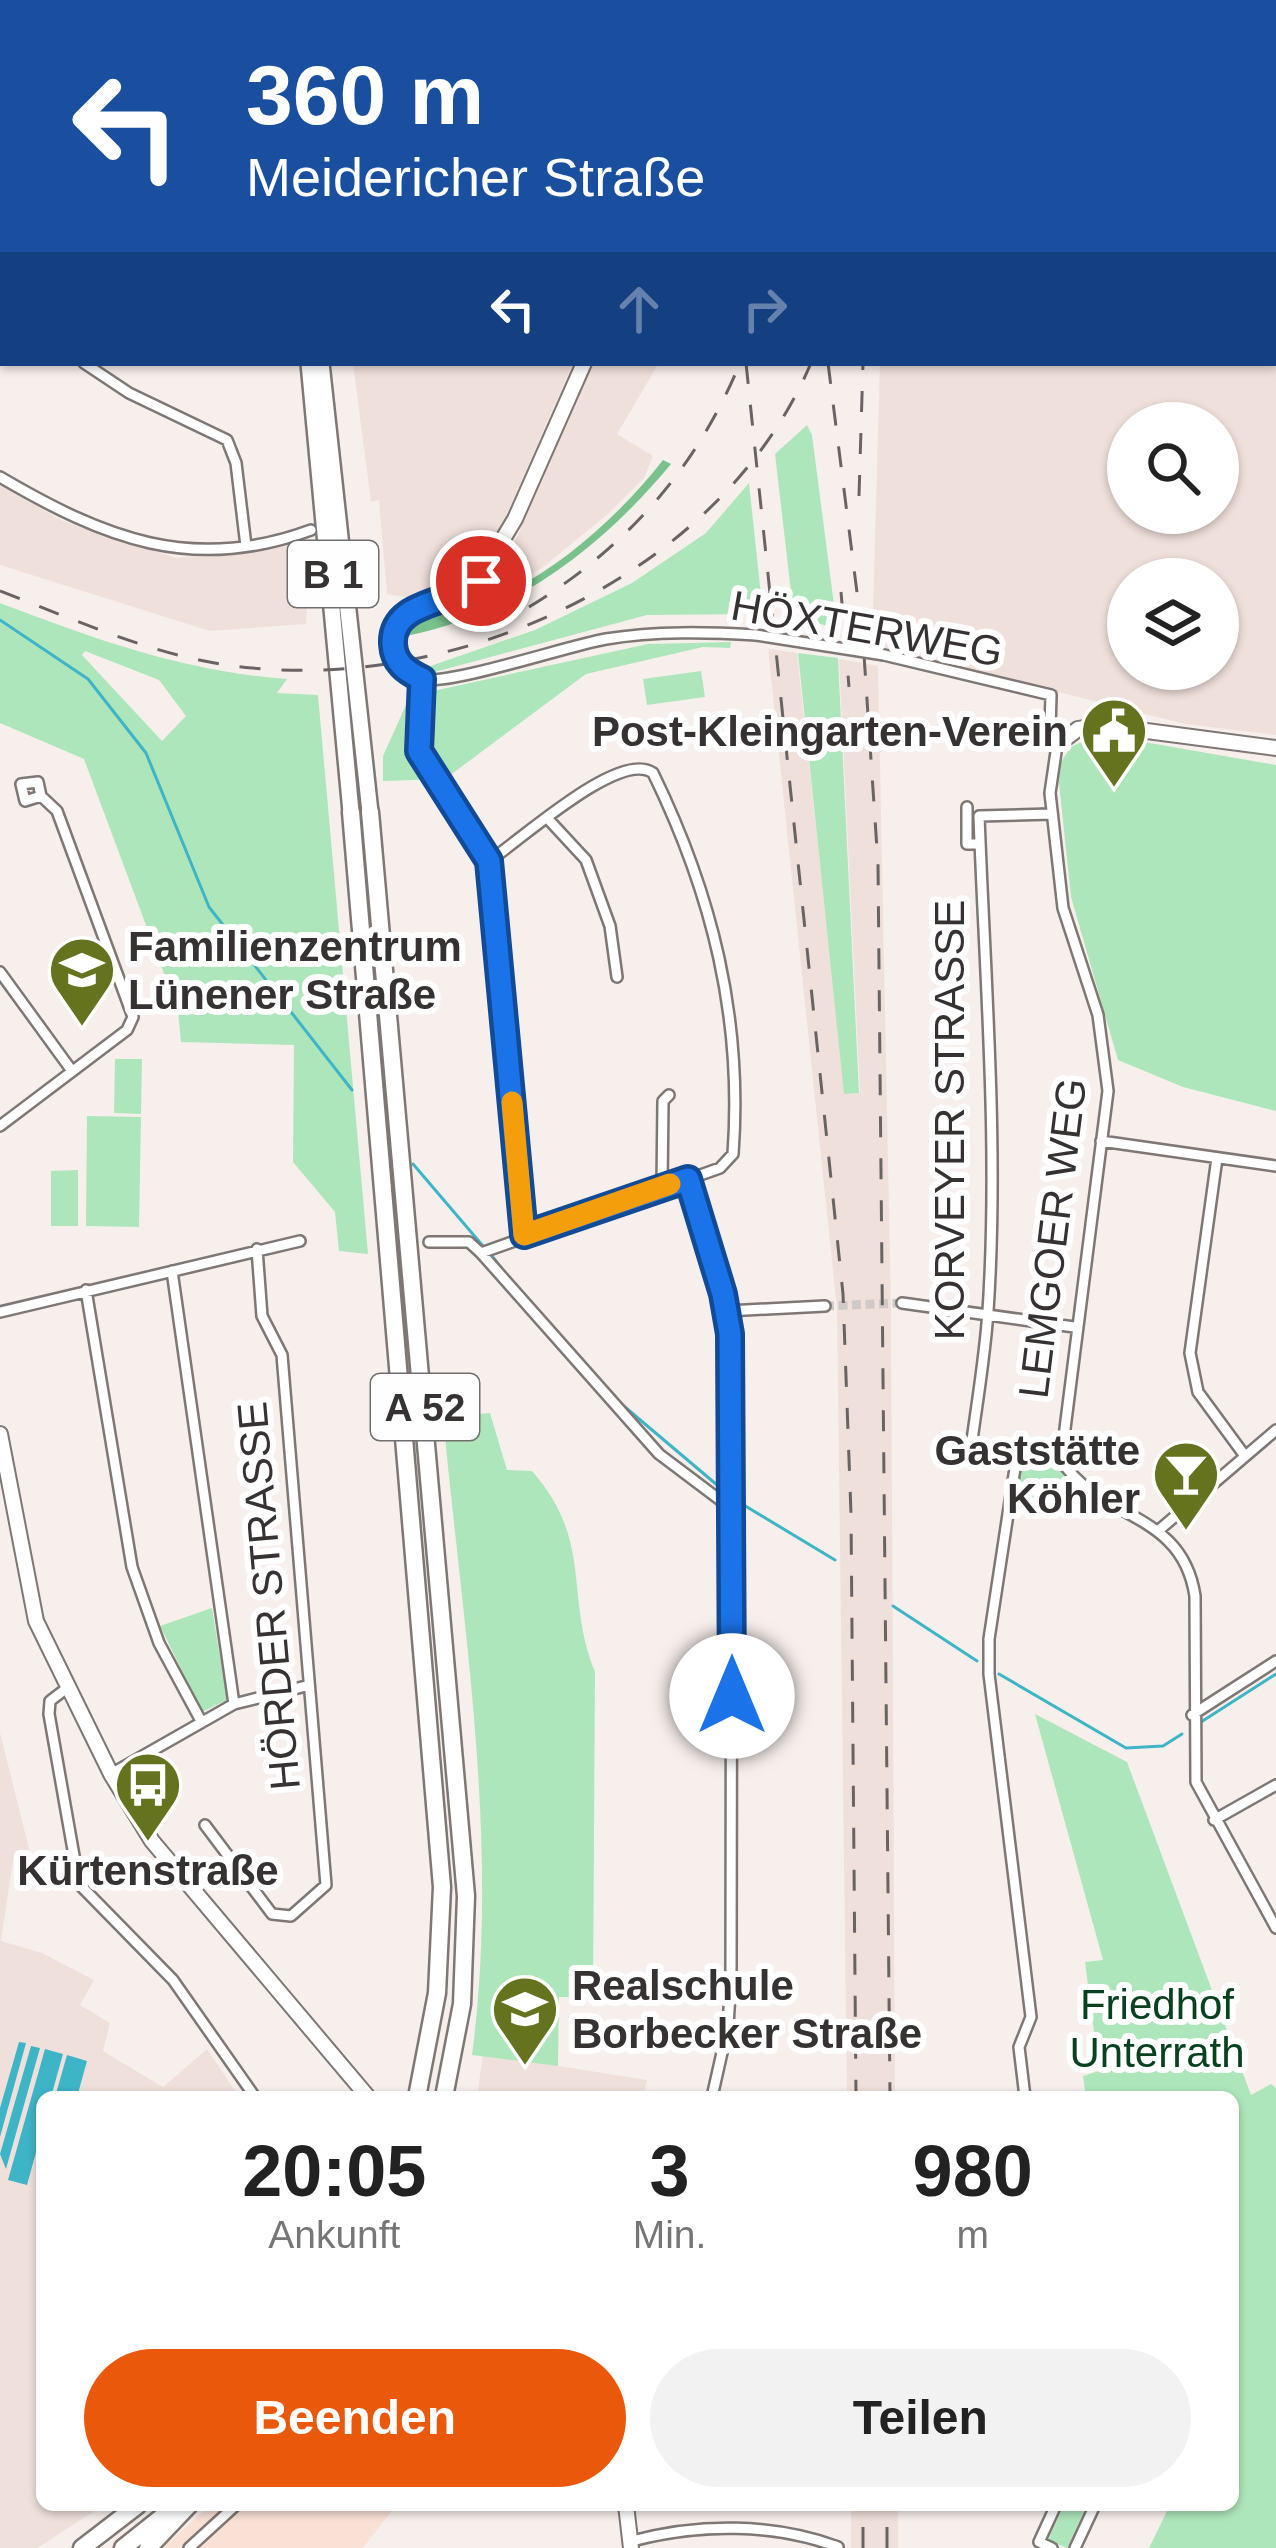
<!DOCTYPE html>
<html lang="de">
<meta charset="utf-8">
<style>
:root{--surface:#fff;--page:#f2f2f2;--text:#222;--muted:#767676;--accent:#ea580c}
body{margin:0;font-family:Arial,sans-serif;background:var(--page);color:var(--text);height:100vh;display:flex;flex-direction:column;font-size:45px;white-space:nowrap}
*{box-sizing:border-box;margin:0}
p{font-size:39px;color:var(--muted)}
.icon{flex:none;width:66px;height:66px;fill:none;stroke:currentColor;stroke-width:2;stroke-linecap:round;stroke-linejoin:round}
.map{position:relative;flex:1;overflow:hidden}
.side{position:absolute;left:36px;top:2091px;width:1203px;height:420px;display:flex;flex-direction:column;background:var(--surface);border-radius:18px;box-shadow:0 3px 9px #0004}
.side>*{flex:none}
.hud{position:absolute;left:0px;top:0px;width:1278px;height:366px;box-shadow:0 3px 9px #0004;background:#1a4fa0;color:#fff;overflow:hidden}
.controls{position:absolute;left:1107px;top:402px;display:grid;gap:24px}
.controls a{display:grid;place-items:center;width:132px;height:132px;border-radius:50%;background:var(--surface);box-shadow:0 3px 9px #0004;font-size:60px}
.pin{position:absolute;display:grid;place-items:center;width:102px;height:102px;color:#fff;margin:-51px;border:6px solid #fff;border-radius:50%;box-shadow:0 3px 12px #0007}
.me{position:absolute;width:132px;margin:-66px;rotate:0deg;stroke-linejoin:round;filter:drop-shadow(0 0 9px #0008)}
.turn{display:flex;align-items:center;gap:42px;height:252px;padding:0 48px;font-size:54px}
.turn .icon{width:156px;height:156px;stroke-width:2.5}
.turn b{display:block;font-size:84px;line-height:102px}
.lanes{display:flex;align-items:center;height:114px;padding:0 48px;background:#0003;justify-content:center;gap:60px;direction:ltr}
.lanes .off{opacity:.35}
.eta{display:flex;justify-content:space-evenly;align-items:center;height:204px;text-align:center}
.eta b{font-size:72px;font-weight:600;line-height:84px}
.button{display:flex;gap:24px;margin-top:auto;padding:24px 48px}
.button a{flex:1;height:138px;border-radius:72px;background:var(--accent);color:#fff;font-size:48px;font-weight:600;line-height:138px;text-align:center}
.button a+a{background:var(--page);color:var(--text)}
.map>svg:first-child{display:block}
</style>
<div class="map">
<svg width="1276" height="2548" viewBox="0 0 1276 2548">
<rect width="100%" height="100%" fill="#f7efec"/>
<!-- commercial -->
<path fill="#f9e1d6" d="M211,2505H396L363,2548H162Z"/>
<!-- built -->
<path fill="#f0e0db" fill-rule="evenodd" d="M0,0L195,3H3L0,246Z
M349,0H687L688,3H350Z
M871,0H1276V735L1185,724L872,645L880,363H1275V3ZM1128,423H1218V513H1128ZM1128,579H1218V669H1128Z
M353,363H573L484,566L456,592L424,600L387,594L379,500L371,502Z
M593,363H659L617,434L653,456L644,478L609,513L542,568L508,588L501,574Z
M0,485L63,521L176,558L289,546L310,555L306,624L210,631L0,565Z
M768,649L797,653L845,1094L860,1093L839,659L878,666L891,1309L895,2097H847L837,1309Z
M0,1733L31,1857L14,1854L1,1941L42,1953L94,1980L80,2005L110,2023L103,2051L163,2087L207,2049L239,2097H42V2505H104L37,2548H0Z
M483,2054L647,2080L643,2097H477Z
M851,2505H898V2548H851Z"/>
<!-- green -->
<path fill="#aee6bb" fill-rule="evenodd" d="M807,425L812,435L837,628L794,618L775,454Z
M749,483L763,614L647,615L427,674L416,671L535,630L632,583L706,533Z
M0,603C95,639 185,672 287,679L277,693L318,695L368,1254L339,1251L335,1212L293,1162L294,1045L181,1042L178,1011L84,759L0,723ZM85,651L159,680L186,716L162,741L82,655Z
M731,642L730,648L703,647L586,674L445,779L383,781V756L410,696L648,644Z
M798,653L838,658L859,1093L844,1094Z
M701,671L705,697L647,705L643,679Z
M1098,734L1276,765V1111L1183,1087L1118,1060L1071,897L1059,783L1061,762L1071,747Z
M115,1059H142L141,1114L114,1113Z
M87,1116L141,1117L139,1227L86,1226Z
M78,1170V1226H51V1171Z
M490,1413L507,1470L532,1471C594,1541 564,1596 595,1672L593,1997H559L558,2066L472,2055C500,1843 463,1629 443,1417Z
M1017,1455L1061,1460L1079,1482L1065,1502L1011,1494Z
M212,1608L227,1700L202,1712L160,1626Z
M1035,1714L1127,1762L1251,2095L1271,2084L1276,2088V2548H1149L1170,2505H1233V2097H1086L1083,2076L1099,2071L1085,1962L1103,1960Z
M1064,2505H1087L1067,2548L1048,2540Z"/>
<!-- forest -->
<path fill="#79c28c" d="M663,460L671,464C601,548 516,614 406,636L412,619C444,606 480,605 512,590C569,561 624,510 663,460Z"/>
<!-- water -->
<path fill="#3eb5c7" d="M19,2042L26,2043L0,2137V2108Z
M31,2046L40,2048L6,2169L0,2154Z
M45,2049L63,2054L51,2097H42V2130L27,2185L8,2180Z
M67,2055L87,2061L77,2097H55Z"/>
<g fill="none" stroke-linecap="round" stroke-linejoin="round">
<!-- stream -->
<path stroke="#3eb5c7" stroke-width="3" d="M0,620L88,679L146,753L209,907L352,1090
M413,1164L483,1246
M492,1256L502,1269
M619,1402L723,1490
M742,1504L835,1560
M893,1606L977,1661
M999,1674L1126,1748L1163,1746L1182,1734
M1201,1722L1276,1674"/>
<!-- river -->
<path stroke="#3eb5c7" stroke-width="18" d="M1132,0L1135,3"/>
<!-- street-tunnel -->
<path stroke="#d0c9c7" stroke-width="9" stroke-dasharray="9 4.5" stroke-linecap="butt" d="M825,1306L902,1303"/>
<!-- street casing -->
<g stroke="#7e7774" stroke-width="14">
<path id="street" d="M47,3L51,0
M0,41L3,38
M0,135L3,140
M0,243L3,240
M0,286L3,289
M84,363L129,393L227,440L236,463L246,546
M0,477C104,538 192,574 311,530
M474,587L398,620C388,646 394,671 423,679C448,686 570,645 606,639C656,631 706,632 756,635
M884,655L1051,695L1050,729L1057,745L1050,793L1063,908L1098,1015L1108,1091L1061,1460C1100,1521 1182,1510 1195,1596L1196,1782L1276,1928
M422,679L419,751L489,861L524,1235
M967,807V844H980
M1051,814L979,816C985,981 999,1146 988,1311C985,1357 977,1402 971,1448L1061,1460
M549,820L586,860L610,926L617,977
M0,972L72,1071
M0,1126L127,1030L133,1017L57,811L41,796L38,782L21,784L25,801L41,796
M1101,1141L1276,1166
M1217,1158L1190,1353L1198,1392L1245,1456
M688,1179L723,1294L732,1368L731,1976L728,2026L712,2097
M662,1186L663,1101L669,1095
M429,1242H469L481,1253L720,1168L733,1154C743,1018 712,894 653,773C620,749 521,840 489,861
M481,1253L659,1454L732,1509
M172,1271L234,1704
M86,1290L132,1567L159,1643L201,1721
M902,1303L1074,1327
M727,1311L825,1306
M0,1312L300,1241
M1017,1455L989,1639V1674L1031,2017L1019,2047L1025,2097
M1159,1530L1276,1430
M67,1688L50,1701L49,1714L79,1884L173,1980L255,2097
M1192,1715L1276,1661
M111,1774L234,1704L306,1686
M1214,1820L1276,1785
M205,1825L272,1914L291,1916L326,1885L282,1355L262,1316L257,1249
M632,2541C699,2523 774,2523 838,2547
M189,2548L236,2505
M1052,2548L1039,2542L1056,2505
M1075,2548L1095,2505"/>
</g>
<!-- secondary casing -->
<g stroke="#7e7774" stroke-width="18">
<path id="secondary" d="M209,0L212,3
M223,3V0
M474,587L515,519L584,363
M1057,745L1078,729L1101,725L1276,748
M0,1434L36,1621L111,1774L152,1841L368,2097
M626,2505L631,2548"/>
</g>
<!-- primary casing -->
<g stroke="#7e7774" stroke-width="20">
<path id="primary" d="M269,0V3
M283,0V3
M309,363L351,812
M321,363L370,812"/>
</g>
<!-- highway casing -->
<g stroke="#7e7774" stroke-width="21">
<path id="highway" d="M351,812L442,1887L437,1993L417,2097
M370,812L466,1896L462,2004L444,2097
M82,2548L138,2505
M123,2548L177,2505
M148,2548L189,2505"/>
</g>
<!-- street -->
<use href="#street" stroke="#fff" stroke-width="9"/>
<!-- secondary -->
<use href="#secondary" stroke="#fff" stroke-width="14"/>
<!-- primary -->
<use href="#primary" stroke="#fff" stroke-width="15"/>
<!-- highway -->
<use href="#highway" stroke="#fff" stroke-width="16"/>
<!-- rail -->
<path stroke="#696463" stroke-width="3" stroke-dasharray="21 21" stroke-linecap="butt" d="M708,0V3
M746,0L747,3
M778,0V3
M836,0V3
M856,0V3
M746,363L843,1294L851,1514L856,2097
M828,363L863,640L878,864L890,2097
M859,496L863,363
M0,591C84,623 162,660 252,668C469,689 724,569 811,363
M841,592L849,687
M529,607C627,547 696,469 740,363
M863,2548V2505
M887,2548V2505"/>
<!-- street-bridge casing -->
<g stroke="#7e7774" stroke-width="14" stroke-linecap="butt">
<path id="street-bridge" d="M756,635L884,655"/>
</g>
<!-- street-bridge -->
<use href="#street-bridge" stroke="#fff" stroke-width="9"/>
</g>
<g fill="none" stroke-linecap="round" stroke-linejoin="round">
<!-- route casing -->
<g stroke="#114b97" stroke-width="30">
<path id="route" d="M481,581C454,604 391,600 393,644C394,663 406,671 422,679L419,751L489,861L524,1235L688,1179L723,1294L730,1334L732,1696"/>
</g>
<!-- route -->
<use href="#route" stroke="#1a73e8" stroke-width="21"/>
<!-- slow -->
<path stroke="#f59e0b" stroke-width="21" d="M512,1102L524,1235L670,1184"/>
</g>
<!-- icons -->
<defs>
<g id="civic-pin" transform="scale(3.45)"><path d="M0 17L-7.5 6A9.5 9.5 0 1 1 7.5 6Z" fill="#66731e" stroke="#fefefe"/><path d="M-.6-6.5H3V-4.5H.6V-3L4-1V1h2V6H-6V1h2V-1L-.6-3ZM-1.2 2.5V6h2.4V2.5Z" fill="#fff"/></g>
<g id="school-pin" transform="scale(3.45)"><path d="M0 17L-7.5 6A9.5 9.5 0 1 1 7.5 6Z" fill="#66731e" stroke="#fefefe"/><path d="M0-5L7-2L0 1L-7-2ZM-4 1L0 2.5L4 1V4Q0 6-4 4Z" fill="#fff"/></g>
<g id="bar-pin" transform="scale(3.45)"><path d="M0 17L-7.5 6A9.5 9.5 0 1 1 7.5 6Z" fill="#66731e" stroke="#fefefe"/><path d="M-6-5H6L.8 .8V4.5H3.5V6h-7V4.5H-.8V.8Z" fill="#fff"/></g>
<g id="bus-pin" transform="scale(3.45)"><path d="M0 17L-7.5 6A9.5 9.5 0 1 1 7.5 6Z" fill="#66731e" stroke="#fefefe"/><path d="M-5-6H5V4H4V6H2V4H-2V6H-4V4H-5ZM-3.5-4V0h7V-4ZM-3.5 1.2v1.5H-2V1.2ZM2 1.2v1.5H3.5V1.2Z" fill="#fff"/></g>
</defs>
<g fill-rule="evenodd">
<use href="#civic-pin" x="1114" y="731"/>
<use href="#school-pin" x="82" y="970"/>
<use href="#bar-pin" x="1186" y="1474"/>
<use href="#bus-pin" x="148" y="1785"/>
<use href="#school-pin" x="525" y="2009"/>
</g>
<g text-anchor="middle" stroke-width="12" stroke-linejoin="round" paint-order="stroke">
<!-- shield labels -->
<g fill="#fefefe" stroke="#716f6e" stroke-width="3">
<rect x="288" y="541" width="90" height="66" rx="9"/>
<rect x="371" y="1374" width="108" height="66" rx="9"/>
</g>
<g font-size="39" font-weight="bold" fill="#353231">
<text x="333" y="588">B 1</text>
<text x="425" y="1421">A 52</text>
</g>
<!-- street labels -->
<g font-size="42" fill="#353231" stroke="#fefefe">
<text transform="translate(867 628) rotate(10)" y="15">HÖXTERWEG</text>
<text transform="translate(949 1120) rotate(-90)" y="15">KORVEYER STRASSE</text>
<text transform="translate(1052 1238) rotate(-83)" y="15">LEMGOER WEG</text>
<text transform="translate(268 1596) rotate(-95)" y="15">HÖRDER STRASSE</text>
</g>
<!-- poi labels -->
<g font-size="42" font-weight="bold" fill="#353231" stroke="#fefefe" text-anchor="end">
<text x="1068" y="746">Post-Kleingarten-Verein</text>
<text x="128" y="961" text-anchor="start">Familienzentrum<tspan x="128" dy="48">Lünener Straße</tspan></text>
<text x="1140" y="1465">Gaststätte<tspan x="1140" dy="48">Köhler</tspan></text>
<text x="148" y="1885" text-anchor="middle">Kürtenstraße</text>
<text x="572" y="2000" text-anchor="start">Realschule<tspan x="572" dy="48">Borbecker Straße</tspan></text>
</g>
<!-- park labels -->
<g font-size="42" fill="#08411f" stroke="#fefefe">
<text x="1157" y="2019">Friedhof<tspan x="1157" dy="48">Unterrath</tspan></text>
</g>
</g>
</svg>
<div class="controls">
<a><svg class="icon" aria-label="search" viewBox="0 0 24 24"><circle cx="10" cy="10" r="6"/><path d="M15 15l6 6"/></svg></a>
<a><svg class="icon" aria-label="layers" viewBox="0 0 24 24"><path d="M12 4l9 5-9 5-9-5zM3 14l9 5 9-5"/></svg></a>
</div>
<div class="pin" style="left:481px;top:581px;background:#d93025"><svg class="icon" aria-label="arrive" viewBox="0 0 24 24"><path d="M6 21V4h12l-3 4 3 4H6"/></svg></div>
<svg class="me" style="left:732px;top:1696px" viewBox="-20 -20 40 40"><circle r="19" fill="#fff"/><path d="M0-13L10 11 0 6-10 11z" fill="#1a73e8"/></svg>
<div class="hud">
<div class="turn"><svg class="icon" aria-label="left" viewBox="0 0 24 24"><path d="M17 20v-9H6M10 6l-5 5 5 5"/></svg><div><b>360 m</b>Meidericher Straße</div></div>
<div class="lanes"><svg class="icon" aria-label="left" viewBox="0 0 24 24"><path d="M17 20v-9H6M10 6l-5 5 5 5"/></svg><svg class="icon off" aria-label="ahead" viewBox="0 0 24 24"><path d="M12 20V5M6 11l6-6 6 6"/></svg><svg class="icon off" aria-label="right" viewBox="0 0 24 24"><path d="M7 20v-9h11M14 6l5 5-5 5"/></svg></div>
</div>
<section class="side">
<div class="eta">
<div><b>20:05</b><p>Ankunft</p></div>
<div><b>3</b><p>Min.</p></div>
<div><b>980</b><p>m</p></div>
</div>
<div class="button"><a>Beenden</a><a>Teilen</a></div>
</section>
</div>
